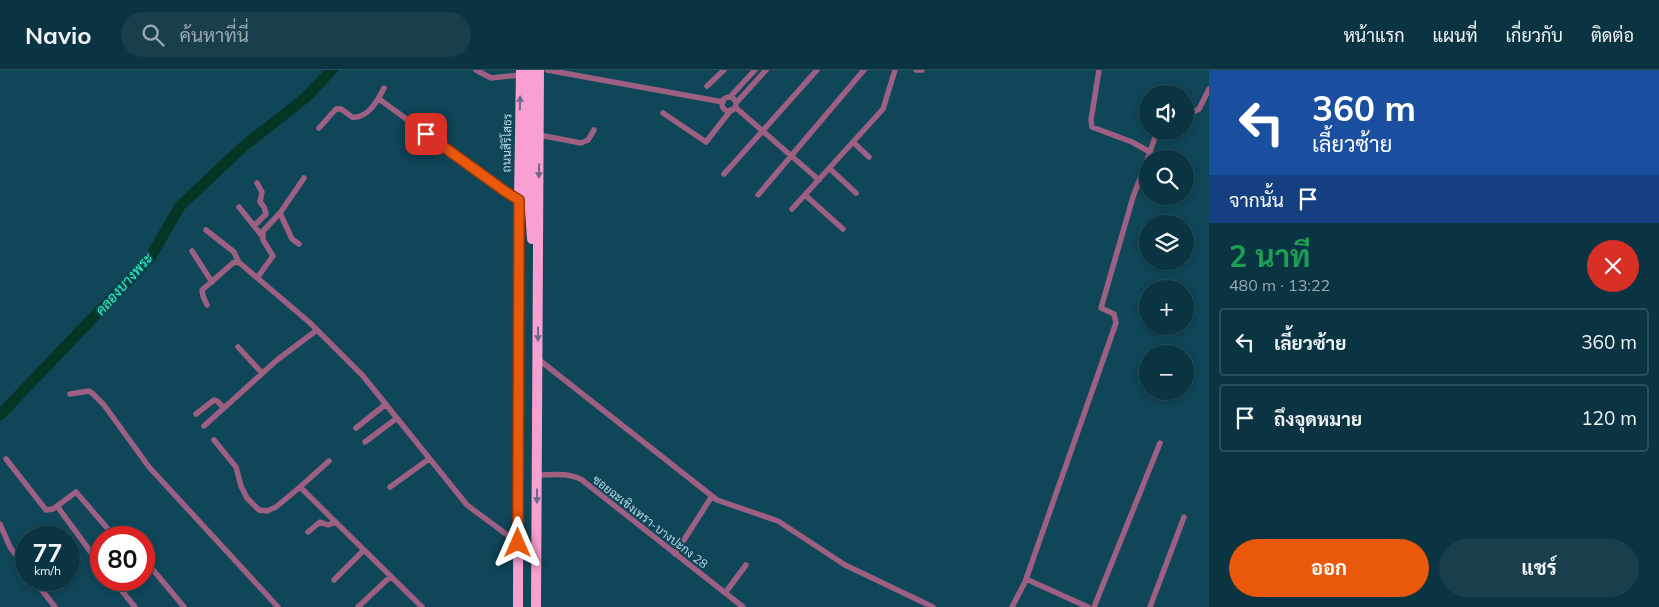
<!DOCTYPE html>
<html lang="th">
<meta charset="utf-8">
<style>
:root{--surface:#0b3442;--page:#193f4d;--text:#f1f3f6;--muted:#9aaab2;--line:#2b4f5b;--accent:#ea580c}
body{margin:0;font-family:Mulish,Sarabun,sans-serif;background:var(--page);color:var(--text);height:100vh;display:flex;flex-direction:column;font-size:19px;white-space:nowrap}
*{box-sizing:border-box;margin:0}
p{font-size:16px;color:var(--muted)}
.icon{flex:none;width:28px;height:28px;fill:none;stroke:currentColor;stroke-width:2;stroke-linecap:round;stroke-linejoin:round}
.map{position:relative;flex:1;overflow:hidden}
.sheet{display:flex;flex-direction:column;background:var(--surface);width:450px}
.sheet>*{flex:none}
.top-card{background:#1a4fa0;color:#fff;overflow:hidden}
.controls{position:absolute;left:1139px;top:15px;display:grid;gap:10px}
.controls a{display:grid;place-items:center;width:55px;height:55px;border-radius:50%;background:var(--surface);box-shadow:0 2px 8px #0003,0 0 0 1px var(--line);font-size:25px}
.speed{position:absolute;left:15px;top:456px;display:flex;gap:10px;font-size:25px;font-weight:700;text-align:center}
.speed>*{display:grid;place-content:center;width:65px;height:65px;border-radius:50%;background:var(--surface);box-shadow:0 2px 8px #0003,0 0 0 1px var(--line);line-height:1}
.speed small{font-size:12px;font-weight:400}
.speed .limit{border:8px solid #d22;background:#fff;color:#111}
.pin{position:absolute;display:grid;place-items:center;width:42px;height:42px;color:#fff;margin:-21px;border-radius:10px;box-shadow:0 2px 8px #0006}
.me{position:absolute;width:55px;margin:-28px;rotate:0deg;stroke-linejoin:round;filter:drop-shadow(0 0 4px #0008)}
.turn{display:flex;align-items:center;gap:18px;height:105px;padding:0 20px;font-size:22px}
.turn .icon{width:65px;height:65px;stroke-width:2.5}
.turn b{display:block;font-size:35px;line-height:42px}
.then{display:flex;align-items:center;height:48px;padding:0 20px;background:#0003;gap:10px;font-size:19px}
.round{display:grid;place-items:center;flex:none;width:52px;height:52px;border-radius:26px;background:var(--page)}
.head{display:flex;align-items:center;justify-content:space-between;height:85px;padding:0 20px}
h1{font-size:30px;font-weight:700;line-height:38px;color:#1e9e55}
.primary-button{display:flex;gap:10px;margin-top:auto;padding:10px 20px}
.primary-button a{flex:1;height:58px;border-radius:30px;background:var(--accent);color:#fff;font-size:20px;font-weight:700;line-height:58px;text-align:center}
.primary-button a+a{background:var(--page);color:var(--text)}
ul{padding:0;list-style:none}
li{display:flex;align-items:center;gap:15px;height:68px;margin:0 10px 8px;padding:0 10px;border:2px solid var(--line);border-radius:5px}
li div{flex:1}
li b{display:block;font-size:19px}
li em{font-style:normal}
header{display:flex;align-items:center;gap:30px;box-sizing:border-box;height:70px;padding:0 25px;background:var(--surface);border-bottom:1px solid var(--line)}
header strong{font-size:24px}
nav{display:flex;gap:28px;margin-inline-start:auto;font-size:18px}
.search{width:350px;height:45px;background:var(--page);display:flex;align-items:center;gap:12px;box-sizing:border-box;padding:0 18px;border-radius:28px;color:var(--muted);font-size:19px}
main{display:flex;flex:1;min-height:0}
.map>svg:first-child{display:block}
</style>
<header>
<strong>Navio</strong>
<div class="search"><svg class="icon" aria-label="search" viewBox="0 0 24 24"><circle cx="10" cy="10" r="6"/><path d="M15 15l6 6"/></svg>ค้นหาที่นี่</div>
<nav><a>หน้าแรก</a><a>แผนที่</a><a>เกี่ยวกับ</a><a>ติดต่อ</a></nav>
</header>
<main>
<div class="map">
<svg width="1209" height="537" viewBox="0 0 1209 537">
<rect width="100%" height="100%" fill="#0f4658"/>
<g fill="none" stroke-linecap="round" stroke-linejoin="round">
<!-- river -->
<path stroke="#043525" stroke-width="11" d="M0,345L150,188L180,136L244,76L305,28L332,0"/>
<!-- street -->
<path stroke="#9d5f82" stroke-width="5.5" d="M476,0L491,8L521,5
M547,0L723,32
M916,0H922
M707,16L724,0
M730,27L755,0
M722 34a7 7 0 1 1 14 0a7 7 0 1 1-14 0Z
M379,29L506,122L519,130
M736,33L766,0
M735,37L819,110
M1185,41L1191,43L1199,39L1209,19
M663,43L706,72L731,40
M319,58L336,39H341L352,47C368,49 378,30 384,18
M539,65L581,73L588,70L594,60
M853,72L869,87
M1150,82L1157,61
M829,98L856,123
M724,104L817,0
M758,125L864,0
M805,125L843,159
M239,137L262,166
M792,139L883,39L895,0
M280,143L292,169L299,174
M254,156L266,144L264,137L260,132L262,122L257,113
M206,160L234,182L239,193
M192,181L212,212
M257,208L273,186L263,170V161L280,143L304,108
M207,235L203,226L202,220L233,193L237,192L241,194L309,252L363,306L467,435L518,473
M238,277L262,303
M538,289L717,430L778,451L845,495L933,537
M70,324L89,321L92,323L104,335L149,397L278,537
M196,344L214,330L217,331L224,338
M204,356L277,290L317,260
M356,358L386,334
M214,370L236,397L241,416L247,428L259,440L267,441L276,437L300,417L422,537
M365,372L397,348
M6,389L46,440L53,439L76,422L114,466L121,465L124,468
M537,405C552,405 568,402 582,410L743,537
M300,417L329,391
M390,417L429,389
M57,436L101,496
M0,454L10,477L26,499
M308,462L320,452L328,455L336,452
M675,484L712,426
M144,489L184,537
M1026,509L1088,537
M34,510L55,537
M113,510L135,537
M334,510L364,480
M725,523L746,495
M358,537L391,506
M1012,537L1025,512L1116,253L1114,244L1101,238L1133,127L1150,82L1132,72L1092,57L1091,50L1099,0
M1094,537L1160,373
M1150,537L1184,447"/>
<!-- highway -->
<path stroke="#f99fd1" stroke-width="10" d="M530,0L529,124L532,169
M518,537L519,130L521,0
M536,537L539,0"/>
</g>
<!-- one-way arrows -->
<defs><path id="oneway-solid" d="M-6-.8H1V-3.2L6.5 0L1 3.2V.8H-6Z" transform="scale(1.25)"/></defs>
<g fill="#6d6a88">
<use href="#oneway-solid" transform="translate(520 33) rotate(-89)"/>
<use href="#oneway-solid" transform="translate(539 101) rotate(91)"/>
<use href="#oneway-solid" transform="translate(538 264) rotate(90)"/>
<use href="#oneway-solid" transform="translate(537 426) rotate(90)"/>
</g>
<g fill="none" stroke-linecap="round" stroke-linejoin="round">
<!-- route casing -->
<g stroke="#983908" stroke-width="12">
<path id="route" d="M426,64L506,122L519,130L518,473"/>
</g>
<!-- route -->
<use href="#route" stroke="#ea580c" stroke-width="9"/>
</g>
<g text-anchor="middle" stroke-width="4" stroke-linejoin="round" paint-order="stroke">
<!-- street labels -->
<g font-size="12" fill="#b9dae7" stroke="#0f4658">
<text transform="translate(507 73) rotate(-89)" y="4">ถนนสิริโสธร</text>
<text transform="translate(650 452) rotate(38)" y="4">ซอยฉะเชิงเทรา-บางปะกง 28</text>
</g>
<!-- water labels -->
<g font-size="14" font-style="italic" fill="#2ffbbb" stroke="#0f4658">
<text transform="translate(124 214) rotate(-48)" y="5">คลองบางพระ</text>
</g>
</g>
</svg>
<div class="controls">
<a><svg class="icon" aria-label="sound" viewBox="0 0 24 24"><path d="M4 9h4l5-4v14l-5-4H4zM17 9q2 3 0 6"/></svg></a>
<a><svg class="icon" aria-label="search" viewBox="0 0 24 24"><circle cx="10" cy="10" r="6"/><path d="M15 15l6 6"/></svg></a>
<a><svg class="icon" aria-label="layers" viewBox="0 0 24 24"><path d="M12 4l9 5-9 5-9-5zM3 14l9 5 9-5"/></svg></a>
<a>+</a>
<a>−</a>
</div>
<div class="speed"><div>77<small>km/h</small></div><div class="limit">80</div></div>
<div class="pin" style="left:426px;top:64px;background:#d93025"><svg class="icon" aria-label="arrive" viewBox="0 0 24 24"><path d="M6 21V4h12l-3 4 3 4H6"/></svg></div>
<svg class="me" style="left:518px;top:473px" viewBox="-20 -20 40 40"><path d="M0-17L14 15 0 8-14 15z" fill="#ea580c" stroke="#fff" stroke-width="4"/></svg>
</div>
<section class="sheet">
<div class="top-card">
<div class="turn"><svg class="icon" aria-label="left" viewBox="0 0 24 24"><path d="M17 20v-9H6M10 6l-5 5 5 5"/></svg><div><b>360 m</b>เลี้ยวซ้าย</div></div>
<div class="then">จากนั้น<svg class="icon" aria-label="arrive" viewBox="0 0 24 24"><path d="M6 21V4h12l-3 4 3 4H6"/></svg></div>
</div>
<div class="head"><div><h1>2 นาที</h1><p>480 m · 13:22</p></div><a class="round" style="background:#d93025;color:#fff"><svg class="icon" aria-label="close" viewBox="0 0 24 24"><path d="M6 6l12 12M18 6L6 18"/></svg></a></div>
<ul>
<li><svg class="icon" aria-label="left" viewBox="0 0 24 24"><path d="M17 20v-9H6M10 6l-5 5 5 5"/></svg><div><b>เลี้ยวซ้าย</b></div><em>360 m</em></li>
<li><svg class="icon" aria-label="arrive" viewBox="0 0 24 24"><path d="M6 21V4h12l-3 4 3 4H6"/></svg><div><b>ถึงจุดหมาย</b></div><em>120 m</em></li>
</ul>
<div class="primary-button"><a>ออก</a><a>แชร์</a></div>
</section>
</main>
